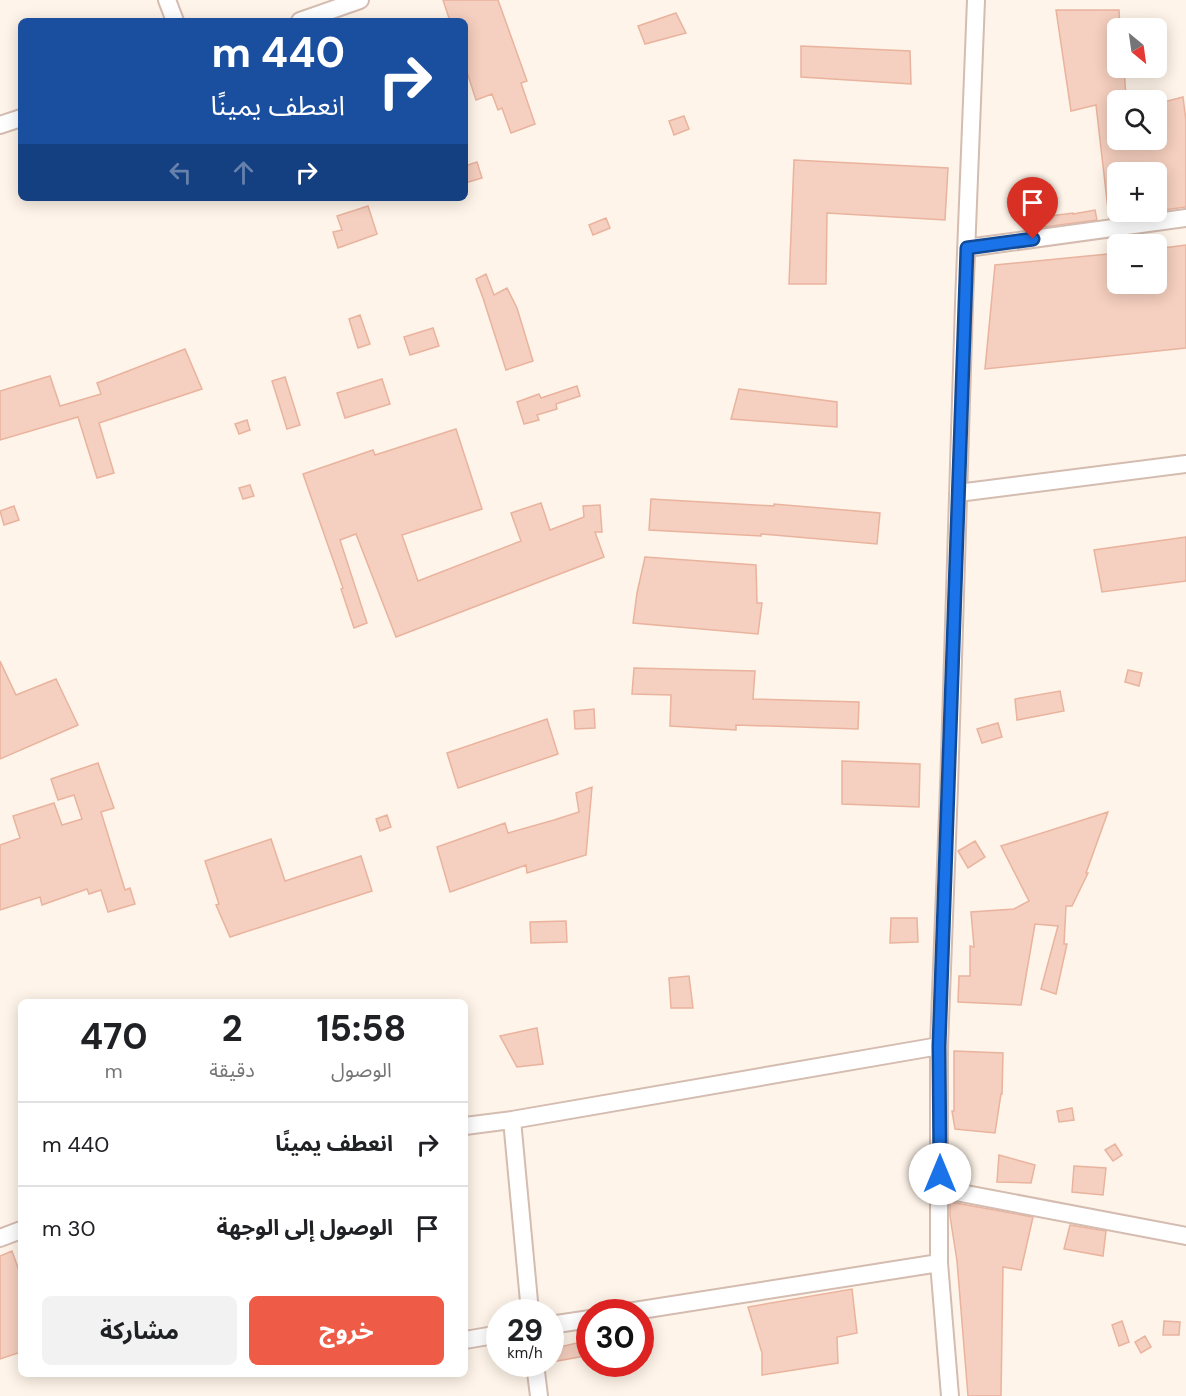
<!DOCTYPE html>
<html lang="ar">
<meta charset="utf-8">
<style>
:root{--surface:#fff;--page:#f2f2f2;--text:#202124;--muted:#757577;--line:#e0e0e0;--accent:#ee5c48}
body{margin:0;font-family:"DM Sans","Noto Sans Arabic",sans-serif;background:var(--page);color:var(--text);direction:rtl;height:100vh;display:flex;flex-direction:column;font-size:22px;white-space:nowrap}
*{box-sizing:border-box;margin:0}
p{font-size:20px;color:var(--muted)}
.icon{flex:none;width:33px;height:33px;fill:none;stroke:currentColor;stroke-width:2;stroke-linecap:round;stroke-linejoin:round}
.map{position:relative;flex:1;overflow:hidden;direction:ltr}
.details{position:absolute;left:18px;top:999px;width:450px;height:378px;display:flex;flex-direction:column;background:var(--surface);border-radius:9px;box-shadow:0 3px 15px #0003;direction:rtl}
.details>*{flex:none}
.guide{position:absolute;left:18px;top:18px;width:450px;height:183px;border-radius:9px;box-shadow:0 3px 15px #0003;direction:rtl;background:#1a4fa0;color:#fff;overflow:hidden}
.needle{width:39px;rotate:151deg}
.tools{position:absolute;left:1107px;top:18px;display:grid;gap:12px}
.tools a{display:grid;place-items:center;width:60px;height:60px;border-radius:9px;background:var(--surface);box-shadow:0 3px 15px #0003;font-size:30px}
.speed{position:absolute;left:486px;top:1299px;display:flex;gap:12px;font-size:30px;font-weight:700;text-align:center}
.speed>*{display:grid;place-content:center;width:78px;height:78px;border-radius:50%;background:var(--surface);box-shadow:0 3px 15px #0003;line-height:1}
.speed small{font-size:15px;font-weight:400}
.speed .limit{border:9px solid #d22;background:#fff;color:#111}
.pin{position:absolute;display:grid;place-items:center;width:51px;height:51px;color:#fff;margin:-62px -26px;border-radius:50% 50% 50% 0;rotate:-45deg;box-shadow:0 0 6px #0007}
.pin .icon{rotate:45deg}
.me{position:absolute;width:66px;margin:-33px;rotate:0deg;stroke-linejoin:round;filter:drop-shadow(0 0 4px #0008)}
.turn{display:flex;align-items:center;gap:21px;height:126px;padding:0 24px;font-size:27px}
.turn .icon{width:78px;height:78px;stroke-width:2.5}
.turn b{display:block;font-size:42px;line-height:51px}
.lanes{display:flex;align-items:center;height:57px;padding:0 24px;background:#0003;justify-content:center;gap:30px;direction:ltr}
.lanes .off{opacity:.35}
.eta{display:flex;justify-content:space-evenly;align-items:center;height:102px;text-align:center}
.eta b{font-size:36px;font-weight:700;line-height:42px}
.action{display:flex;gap:12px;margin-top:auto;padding:12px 24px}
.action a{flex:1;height:69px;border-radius:9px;background:var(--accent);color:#fff;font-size:24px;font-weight:700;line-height:69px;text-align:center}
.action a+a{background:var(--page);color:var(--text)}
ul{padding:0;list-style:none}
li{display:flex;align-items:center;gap:18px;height:84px;padding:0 24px;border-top:2px solid var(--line)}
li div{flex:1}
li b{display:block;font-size:22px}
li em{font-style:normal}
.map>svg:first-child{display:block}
</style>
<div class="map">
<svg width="1186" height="1396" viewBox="0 0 1186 1396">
<rect width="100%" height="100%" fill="#fef4e9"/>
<!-- building -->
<path fill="#f5cfbf" stroke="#e9b39e" stroke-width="1.5" d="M443,0H498L527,81L521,83L535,124L511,133L502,108L498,110L492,94L476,100L465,66V21H450Z
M1056,10H1119L1120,28H1118V68H1124L1126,98L1118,100V140H1156V104L1183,97L1186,121V207L1156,211V172H1118V217L1109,218L1096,105L1071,111Z
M676,13L686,33L645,44L638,26Z
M801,46L910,51L911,84L801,77Z
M684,116L689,129L674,135L669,121Z
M794,160L948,168L945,220L827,213L826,284H789Z
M477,162L482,178L465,183V166Z
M368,206L377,234L338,248L333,232L342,230L337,216Z
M1095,210L1097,220L1044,227L1042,217L1073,213V214Z
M606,218L610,228L593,235L589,225Z
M1186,245V348L985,369L995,265L1118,253V284H1156V249Z
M486,274L494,295L507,288L517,308L533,361L506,370L483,298L476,279Z
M360,315L370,344L358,348L349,319Z
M433,328L439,346L410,355L404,337Z
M185,349L202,389L99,423L114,473L97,478L78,417L0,440V391L50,376L60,406L101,394L97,383Z
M285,377L300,425L287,429L272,381Z
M382,379L390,404L345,418L337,393Z
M577,386L580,396L556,404L557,409L537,415L539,420L524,424L517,402L539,394L541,398Z
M739,389L837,402V427L731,419Z
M247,420L250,430L239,434L235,424Z
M456,429L482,509L402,535L418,581L521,541L511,513L541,503L550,530L584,517L583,506L600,505L602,532H595L604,557L396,637L356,534L340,540L367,623L354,628L341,589L343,588L303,474L373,450L375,455Z
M250,485L254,496L243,499L239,488Z
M651,499L774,506V504L880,513L877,544L761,534V536L649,530Z
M14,506L19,520L4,525L0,511Z
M1186,537V581L1102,592L1094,550Z
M645,557L756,565L757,603H762L758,634L633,623L637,593Z
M0,661L16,695L56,679L78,725L0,759Z
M634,668L755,671L753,699L859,702L858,729L736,725V730L670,726L671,695L632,694Z
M1128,670L1142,673L1139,686L1125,682Z
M1060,691L1064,711L1017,720L1015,699Z
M594,709L595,728L575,729L574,711Z
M547,719L558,754L458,788L447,753Z
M998,723L1002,737L982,743L977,729Z
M842,761L920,764L919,807L842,804Z
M98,763L114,808L101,812L125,890L130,888L135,904L108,912L101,890L89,894L87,889L42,905L40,897L0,910V845L20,838L13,816L54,803L62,825L82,819L74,795L58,800L51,779Z
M592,787L586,855L527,873L526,865L450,892L437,847L505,823L508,833L554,820L579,812L576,793Z
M1108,812L1086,873H1088L1072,906H1066L1064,944H1067L1056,994L1041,989L1058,926L1035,924L1021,1005L958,1002L959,976H970V946L974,947L971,912L1014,909L1029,901L1001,846Z
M387,815L391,827L380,831L376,819Z
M271,839L285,881L361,856L372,891L230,937L216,905L219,904L205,861Z
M975,841L985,857L968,868L958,851Z
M891,918H917L918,942L890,943Z
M566,921L567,942L531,943L530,922Z
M689,976L693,1008H671L669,978Z
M537,1028L543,1064L517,1067L500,1036Z
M954,1051L1003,1053L1002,1094H1001L995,1133L955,1129L952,1111H954Z
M1072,1108L1074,1120L1059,1122L1057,1111Z
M1115,1144L1122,1155L1113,1161L1105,1150Z
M999,1155L1035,1165L1031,1183L997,1182Z
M1074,1166L1106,1168L1103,1195L1072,1192Z
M950,1202L1033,1217L1021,1270L1003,1267L1001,1396H968L957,1261L950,1216Z
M1070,1225L1106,1231L1103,1256L1064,1249Z
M12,1251L21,1276V1352L0,1359V1256Z
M852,1289L857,1333L837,1337L838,1363L762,1375V1353L748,1307Z
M1122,1321L1129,1342L1119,1346L1112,1325Z
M1164,1321L1180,1322L1179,1335H1163Z
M1145,1336L1151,1347L1141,1353L1135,1342Z
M590,1340V1355L557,1361L555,1348Z"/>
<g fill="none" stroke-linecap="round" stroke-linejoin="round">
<!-- minor casing -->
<g stroke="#d4bcb0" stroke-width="20">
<path id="minor" d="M167,0L175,21
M300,21L360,0
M0,125L21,118
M967,248L1186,218
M958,493L1186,464
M512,1120L530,1312
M465,1126L512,1120L939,1046
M940,1189L1186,1236
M0,1238L21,1230
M628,1312L939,1263
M550,1325L590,1319
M465,1340L500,1334
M535,1364L539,1396
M950,1396L939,1263V1046L949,787L964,304L976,0"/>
</g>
<!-- minor -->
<use href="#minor" stroke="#fff" stroke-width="16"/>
</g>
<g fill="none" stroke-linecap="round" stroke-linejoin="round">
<!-- route casing -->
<g stroke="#114b97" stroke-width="15">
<path id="route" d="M940,1174L939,1046L967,248L1033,239"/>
</g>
<!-- route -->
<use href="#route" stroke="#1a73e8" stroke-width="10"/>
</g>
</svg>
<div class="tools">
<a><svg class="needle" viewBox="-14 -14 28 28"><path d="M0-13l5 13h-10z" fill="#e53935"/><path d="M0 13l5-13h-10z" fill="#757577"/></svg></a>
<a><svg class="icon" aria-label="search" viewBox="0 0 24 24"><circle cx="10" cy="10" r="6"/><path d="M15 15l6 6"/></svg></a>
<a>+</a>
<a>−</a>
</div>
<div class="speed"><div>29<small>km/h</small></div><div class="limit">30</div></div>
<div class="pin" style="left:1033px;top:239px;background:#d93025"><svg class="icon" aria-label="arrive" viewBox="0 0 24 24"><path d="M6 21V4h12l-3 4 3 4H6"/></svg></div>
<svg class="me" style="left:940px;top:1174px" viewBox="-20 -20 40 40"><circle r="19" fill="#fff"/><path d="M0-13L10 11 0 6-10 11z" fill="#1a73e8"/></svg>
<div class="guide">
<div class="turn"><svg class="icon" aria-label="right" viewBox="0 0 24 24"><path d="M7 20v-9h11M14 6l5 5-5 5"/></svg><div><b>440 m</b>انعطف يمينًا</div></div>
<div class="lanes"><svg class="icon off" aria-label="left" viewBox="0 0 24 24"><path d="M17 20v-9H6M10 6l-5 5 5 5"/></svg><svg class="icon off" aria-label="ahead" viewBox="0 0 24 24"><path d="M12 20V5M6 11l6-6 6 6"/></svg><svg class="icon" aria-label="right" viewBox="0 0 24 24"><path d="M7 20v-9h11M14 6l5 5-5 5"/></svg></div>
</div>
<section class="details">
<div class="eta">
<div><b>15:58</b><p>الوصول</p></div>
<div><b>2</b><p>دقيقة</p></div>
<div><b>470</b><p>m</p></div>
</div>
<ul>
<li><svg class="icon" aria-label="right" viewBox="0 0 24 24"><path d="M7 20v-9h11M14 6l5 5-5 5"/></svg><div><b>انعطف يمينًا</b></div><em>440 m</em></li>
<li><svg class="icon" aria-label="arrive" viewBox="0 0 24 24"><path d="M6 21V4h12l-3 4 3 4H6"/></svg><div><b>الوصول إلى الوجهة</b></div><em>30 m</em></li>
</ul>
<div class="action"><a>خروج</a><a>مشاركة</a></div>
</section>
</div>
